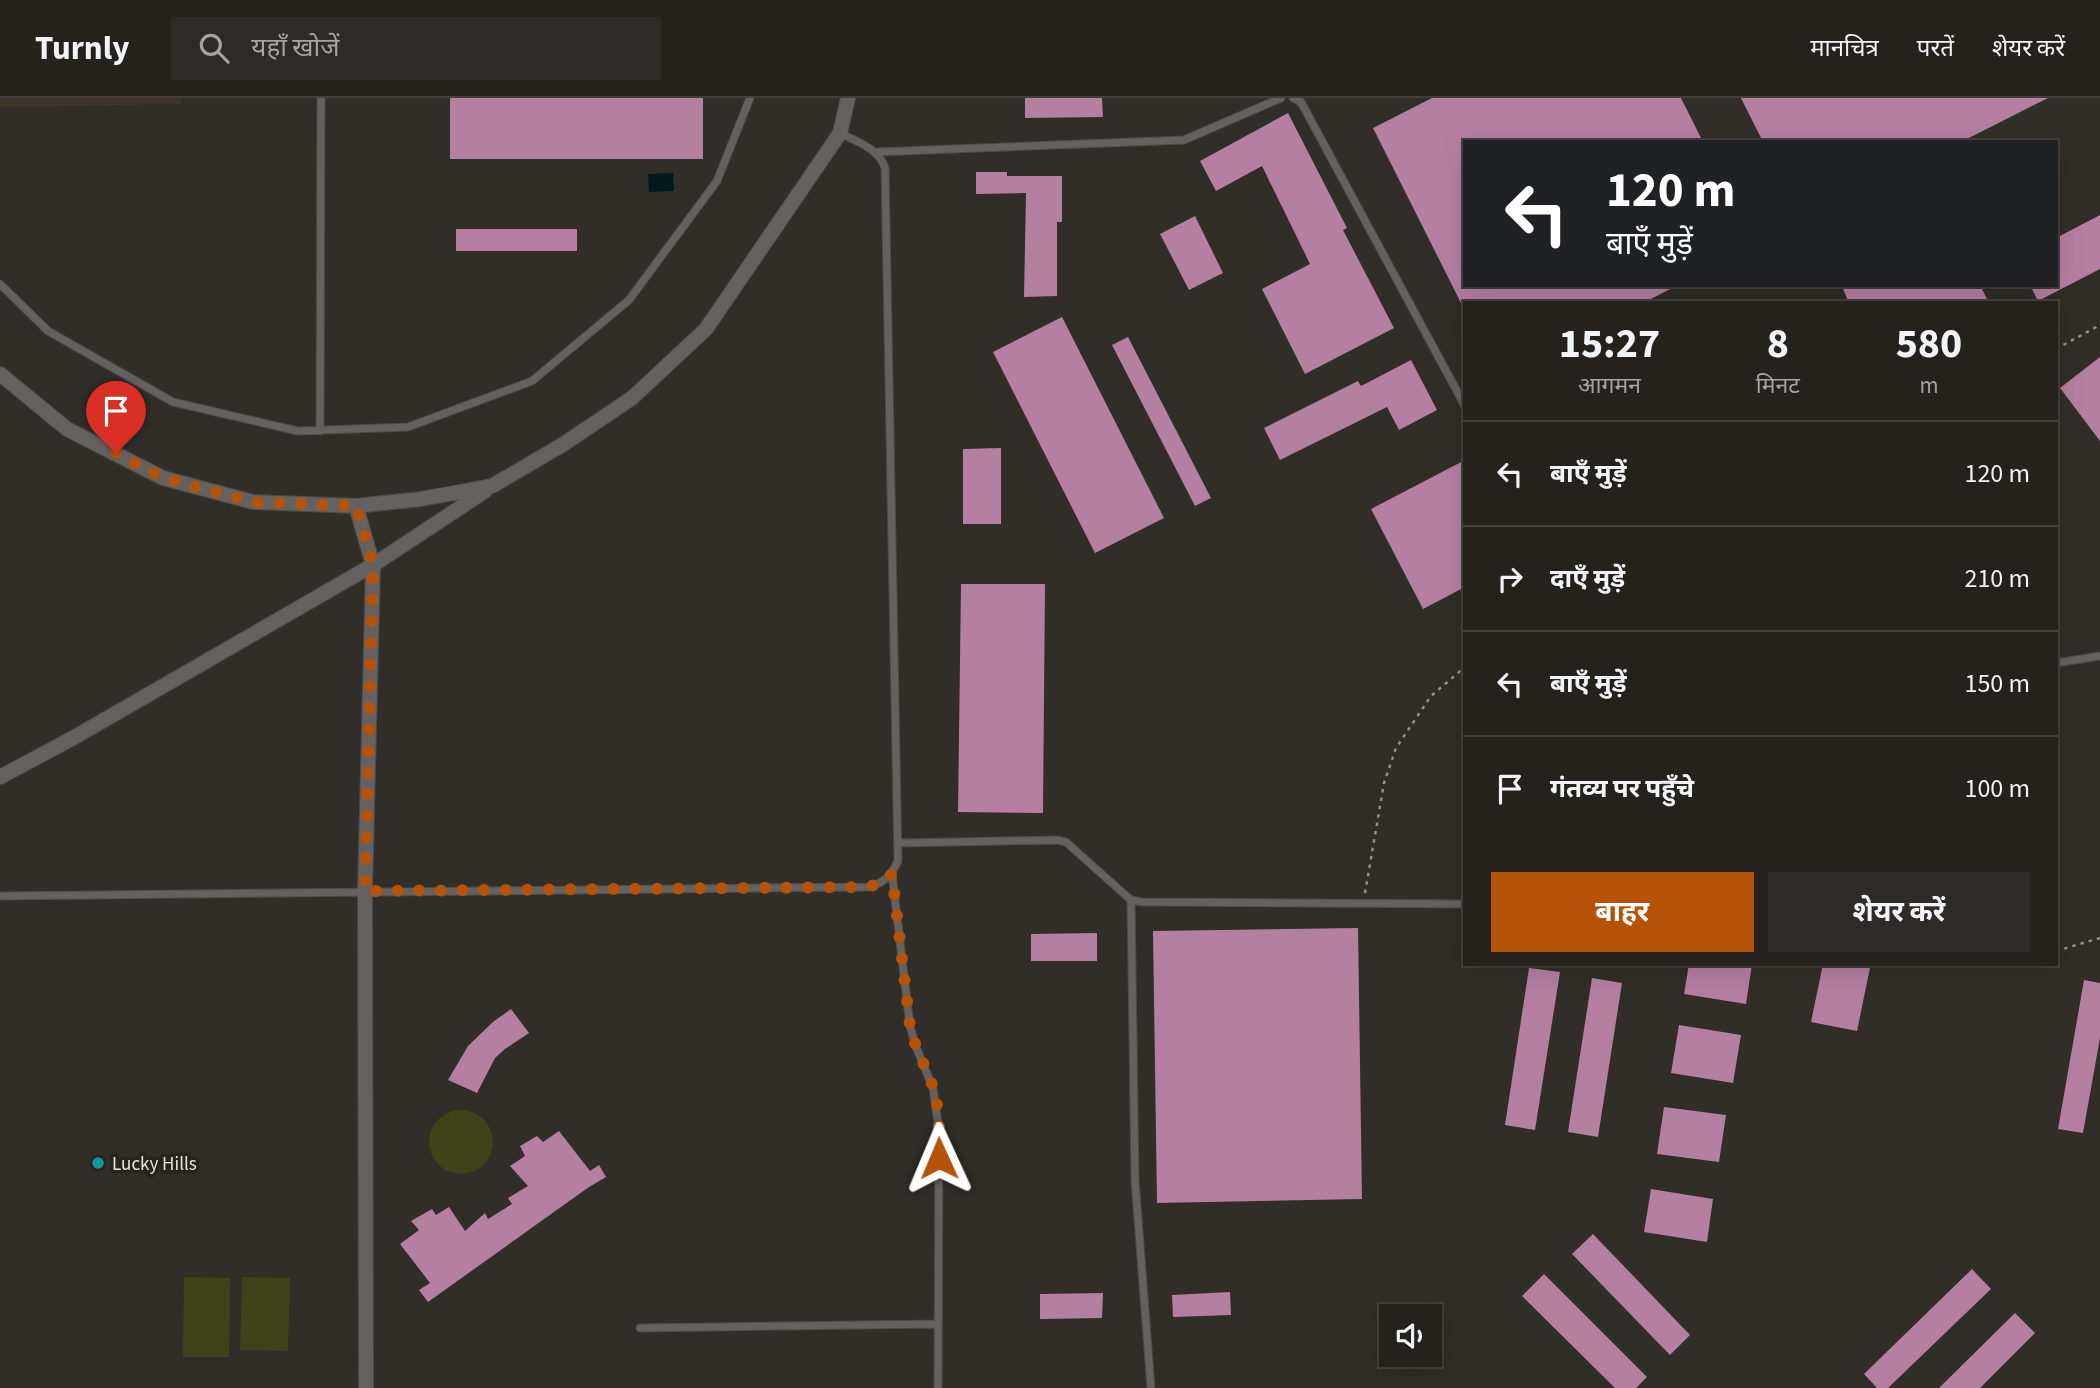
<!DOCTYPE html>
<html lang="hi">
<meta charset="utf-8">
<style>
:root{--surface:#25221e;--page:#2d2a27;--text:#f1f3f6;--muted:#a3a4a4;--line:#423f3c;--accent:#b45309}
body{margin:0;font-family:"Source Sans 3","Noto Sans Devanagari",sans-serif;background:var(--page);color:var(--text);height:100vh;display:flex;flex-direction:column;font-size:26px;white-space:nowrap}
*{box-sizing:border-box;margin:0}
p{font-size:23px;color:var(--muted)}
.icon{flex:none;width:38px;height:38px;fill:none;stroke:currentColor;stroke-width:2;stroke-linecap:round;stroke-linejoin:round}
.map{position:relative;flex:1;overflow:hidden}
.panel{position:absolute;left:1463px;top:203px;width:595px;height:665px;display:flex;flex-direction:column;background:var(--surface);border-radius:0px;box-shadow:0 7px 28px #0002,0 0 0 2px var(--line)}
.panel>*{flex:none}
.top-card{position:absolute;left:1463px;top:42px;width:595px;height:147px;border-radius:0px;box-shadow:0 7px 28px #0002,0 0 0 2px var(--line);background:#202124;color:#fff;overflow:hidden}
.controls{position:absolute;left:1379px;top:1206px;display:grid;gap:14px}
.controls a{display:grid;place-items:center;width:63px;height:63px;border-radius:0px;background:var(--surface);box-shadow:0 7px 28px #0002,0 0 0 2px var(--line);font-size:35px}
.pin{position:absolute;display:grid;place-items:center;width:60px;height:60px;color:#fff;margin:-72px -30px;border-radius:50% 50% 50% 0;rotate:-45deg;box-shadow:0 0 7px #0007}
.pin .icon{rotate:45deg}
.me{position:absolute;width:77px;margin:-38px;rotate:359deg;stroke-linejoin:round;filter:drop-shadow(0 0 5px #0008)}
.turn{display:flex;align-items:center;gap:24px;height:147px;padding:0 28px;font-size:32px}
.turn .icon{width:91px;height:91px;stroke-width:2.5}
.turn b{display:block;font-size:49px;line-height:60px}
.eta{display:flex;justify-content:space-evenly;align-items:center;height:119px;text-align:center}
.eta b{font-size:42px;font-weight:700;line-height:49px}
.action{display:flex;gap:14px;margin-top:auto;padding:14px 28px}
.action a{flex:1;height:80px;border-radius:0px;background:var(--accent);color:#fff;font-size:28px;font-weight:700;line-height:80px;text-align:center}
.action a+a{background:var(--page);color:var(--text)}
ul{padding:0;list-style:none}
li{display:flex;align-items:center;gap:21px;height:105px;padding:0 28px;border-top:2px solid var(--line)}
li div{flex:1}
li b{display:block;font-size:26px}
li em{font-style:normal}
header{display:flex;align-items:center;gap:42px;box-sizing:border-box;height:98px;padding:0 35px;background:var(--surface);border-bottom:2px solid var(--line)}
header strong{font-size:33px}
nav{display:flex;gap:38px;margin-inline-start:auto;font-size:24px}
.search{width:490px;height:63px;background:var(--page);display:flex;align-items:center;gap:18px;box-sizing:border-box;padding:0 24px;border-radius:0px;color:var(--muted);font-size:26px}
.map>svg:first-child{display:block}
</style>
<header>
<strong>Turnly</strong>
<div class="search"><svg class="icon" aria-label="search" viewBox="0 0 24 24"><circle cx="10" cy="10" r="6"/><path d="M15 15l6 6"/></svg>यहाँ खोजें</div>
<nav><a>मानचित्र</a><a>परतें</a><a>शेयर करें</a></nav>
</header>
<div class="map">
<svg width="2100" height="1290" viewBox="0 0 2100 1290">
<rect width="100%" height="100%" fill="#312d28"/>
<!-- built -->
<path fill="#3e362c" d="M0,0H182V6L0,9Z"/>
<!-- green -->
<path fill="#3f4318" d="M429 1044a32 32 0 1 1 64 0a32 32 0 1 1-64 0Z
M184,1179L230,1180L229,1259H183Z
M242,1179L290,1180L288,1253L240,1252Z"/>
<!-- water -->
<path fill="#01191d" d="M673,75L674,93L649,94L648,76Z"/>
<!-- building -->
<path fill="#b57fa0" d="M450,0H703V61H450Z
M1025,0H1102L1103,19L1025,20Z
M1432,0H1681L1703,44H1465V187H1678L1643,205H1465V213L1373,30Z
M1741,0H2048L1961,44H1763Z
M1288,15L1347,130L1343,132L1394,230L1305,276L1262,191L1310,166L1262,68L1216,93L1200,63Z
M976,74H1007V78H1062V124H1057V198L1024,199L1026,95L976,96Z
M2100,117V171L2038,203L2030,187H2056V140Z
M1195,118L1223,175L1189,192L1160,136Z
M456,131H577V153H456Z
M1851,187H1980L1989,205H1849L1843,191Z
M1062,219L1164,420L1095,455L993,254Z
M1128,239L1211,400L1195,408L1112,247Z
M2100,259V343L2060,290Z
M1411,262L1437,312L1399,332L1387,309L1280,362L1264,330L1358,283L1361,288Z
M1001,350V426H963V351Z
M1465,362V489L1423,511L1371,411Z
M961,486H1045L1043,715L958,714Z
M1358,830L1362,1101L1157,1105L1153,833Z
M1097,835V863H1031V836Z
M1689,866H1752L1746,906L1684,896Z
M1823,866H1849L1870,870L1857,933L1811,924Z
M1529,870L1560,874L1535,1032L1505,1027Z
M1592,880L1622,885L1598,1039L1568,1034Z
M2084,882L2100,885V940L2083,1035L2058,1031Z
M511,911L529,935L505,951L495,960L477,995L448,982L468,948L493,924Z
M1679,927L1741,937L1733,985L1671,975Z
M1664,1009L1726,1017L1719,1064L1657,1056Z
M559,1033L590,1073L599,1067L606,1079L589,1089L428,1204L419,1192L430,1185L400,1146L419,1132L411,1123L432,1111L436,1117L449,1109L465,1133L485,1115L488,1121L512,1106L508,1100L528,1088L510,1068L525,1058L520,1048L537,1038L543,1044Z
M1651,1091L1713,1101L1707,1144L1644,1134Z
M1593,1136L1690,1237L1670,1257L1572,1156Z
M1972,1171L1991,1191L1888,1290H1877L1864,1276Z
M1544,1176L1647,1279L1636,1290H1615L1522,1198Z
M1230,1194L1231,1217L1173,1219L1172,1197Z
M1103,1195L1102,1220L1040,1221V1196Z
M2015,1215L2035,1235L1980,1290H1939Z"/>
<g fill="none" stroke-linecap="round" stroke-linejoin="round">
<!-- lane casing -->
<g stroke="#4e4a46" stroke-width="9">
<path id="lane" d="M1293,0L1301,4L1465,308
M876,54L1184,42L1281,0
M0,186L48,233L173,304L298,333L408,329L532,283L629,202L717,83L750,0
M320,333L321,0
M2056,565L2100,558
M898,745L1057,742L1066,744L1123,795L1131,802L1142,804L1465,806
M892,776L910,928L916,949L933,990L939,1032L938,1290
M0,798L868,789C884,785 891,778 898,763L885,70C879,51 858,44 840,35
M1131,802L1135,1082L1151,1290
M640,1230L938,1226"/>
</g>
<!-- street casing -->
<g stroke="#4e4a46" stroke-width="16">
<path id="street" d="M0,276L67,331L163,380L253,404L356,408L421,401L492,388L562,347L632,300L706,231L840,35L848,0
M356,408L373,467L365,793L366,1290
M0,679L73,640L373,467L485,393"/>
</g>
<!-- path -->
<path stroke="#94908c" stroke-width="2.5" stroke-dasharray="3.5 5" stroke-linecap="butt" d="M2056,251L2100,227
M1365,795L1384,685L1396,650L1431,598L1465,569
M2056,853L2100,840"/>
<!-- lane -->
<use href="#lane" stroke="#656161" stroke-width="7"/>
<!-- street -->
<use href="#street" stroke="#656161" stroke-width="14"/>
</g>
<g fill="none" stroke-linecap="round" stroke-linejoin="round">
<!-- route -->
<path stroke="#b45309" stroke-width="12" stroke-dasharray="0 21.6" d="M116,355L163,380L253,404L356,408L373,467L365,793L868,789L881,785L892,776L910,928C914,949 926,968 933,989C940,1011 939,1037 939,1060"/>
</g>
<!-- markers -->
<circle fill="#0f9aa8" stroke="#27231e" stroke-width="2.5" cx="98" cy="1065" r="7"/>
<g text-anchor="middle" stroke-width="7" stroke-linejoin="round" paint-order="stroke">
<!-- poi labels -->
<g font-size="19" fill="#e7e4e1" stroke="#27231e" text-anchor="start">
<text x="112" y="1072">Lucky Hills</text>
</g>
</g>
</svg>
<div class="controls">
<a><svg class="icon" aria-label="sound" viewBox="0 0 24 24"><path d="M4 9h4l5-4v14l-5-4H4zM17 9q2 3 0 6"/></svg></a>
</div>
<div class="pin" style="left:116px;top:355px;background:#d93025"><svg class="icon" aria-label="arrive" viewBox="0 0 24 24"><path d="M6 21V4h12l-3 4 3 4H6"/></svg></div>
<svg class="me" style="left:939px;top:1060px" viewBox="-20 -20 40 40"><path d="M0-17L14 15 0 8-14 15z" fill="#b45309" stroke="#fff" stroke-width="4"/></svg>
<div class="top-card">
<div class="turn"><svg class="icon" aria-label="left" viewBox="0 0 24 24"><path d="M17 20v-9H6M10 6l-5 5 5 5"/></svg><div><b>120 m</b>बाएँ मुड़ें</div></div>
</div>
<section class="panel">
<div class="eta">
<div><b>15:27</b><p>आगमन</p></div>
<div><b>8</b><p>मिनट</p></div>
<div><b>580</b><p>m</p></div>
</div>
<ul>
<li><svg class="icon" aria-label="left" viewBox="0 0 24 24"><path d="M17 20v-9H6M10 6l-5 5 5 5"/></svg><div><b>बाएँ मुड़ें</b></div><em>120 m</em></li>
<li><svg class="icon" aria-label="right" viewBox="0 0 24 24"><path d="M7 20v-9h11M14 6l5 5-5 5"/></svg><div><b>दाएँ मुड़ें</b></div><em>210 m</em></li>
<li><svg class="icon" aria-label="left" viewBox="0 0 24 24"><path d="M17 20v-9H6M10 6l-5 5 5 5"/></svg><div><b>बाएँ मुड़ें</b></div><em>150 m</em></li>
<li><svg class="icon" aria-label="arrive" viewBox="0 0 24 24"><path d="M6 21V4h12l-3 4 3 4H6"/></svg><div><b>गंतव्य पर पहुँचे</b></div><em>100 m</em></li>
</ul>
<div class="action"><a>बाहर</a><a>शेयर करें</a></div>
</section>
</div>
